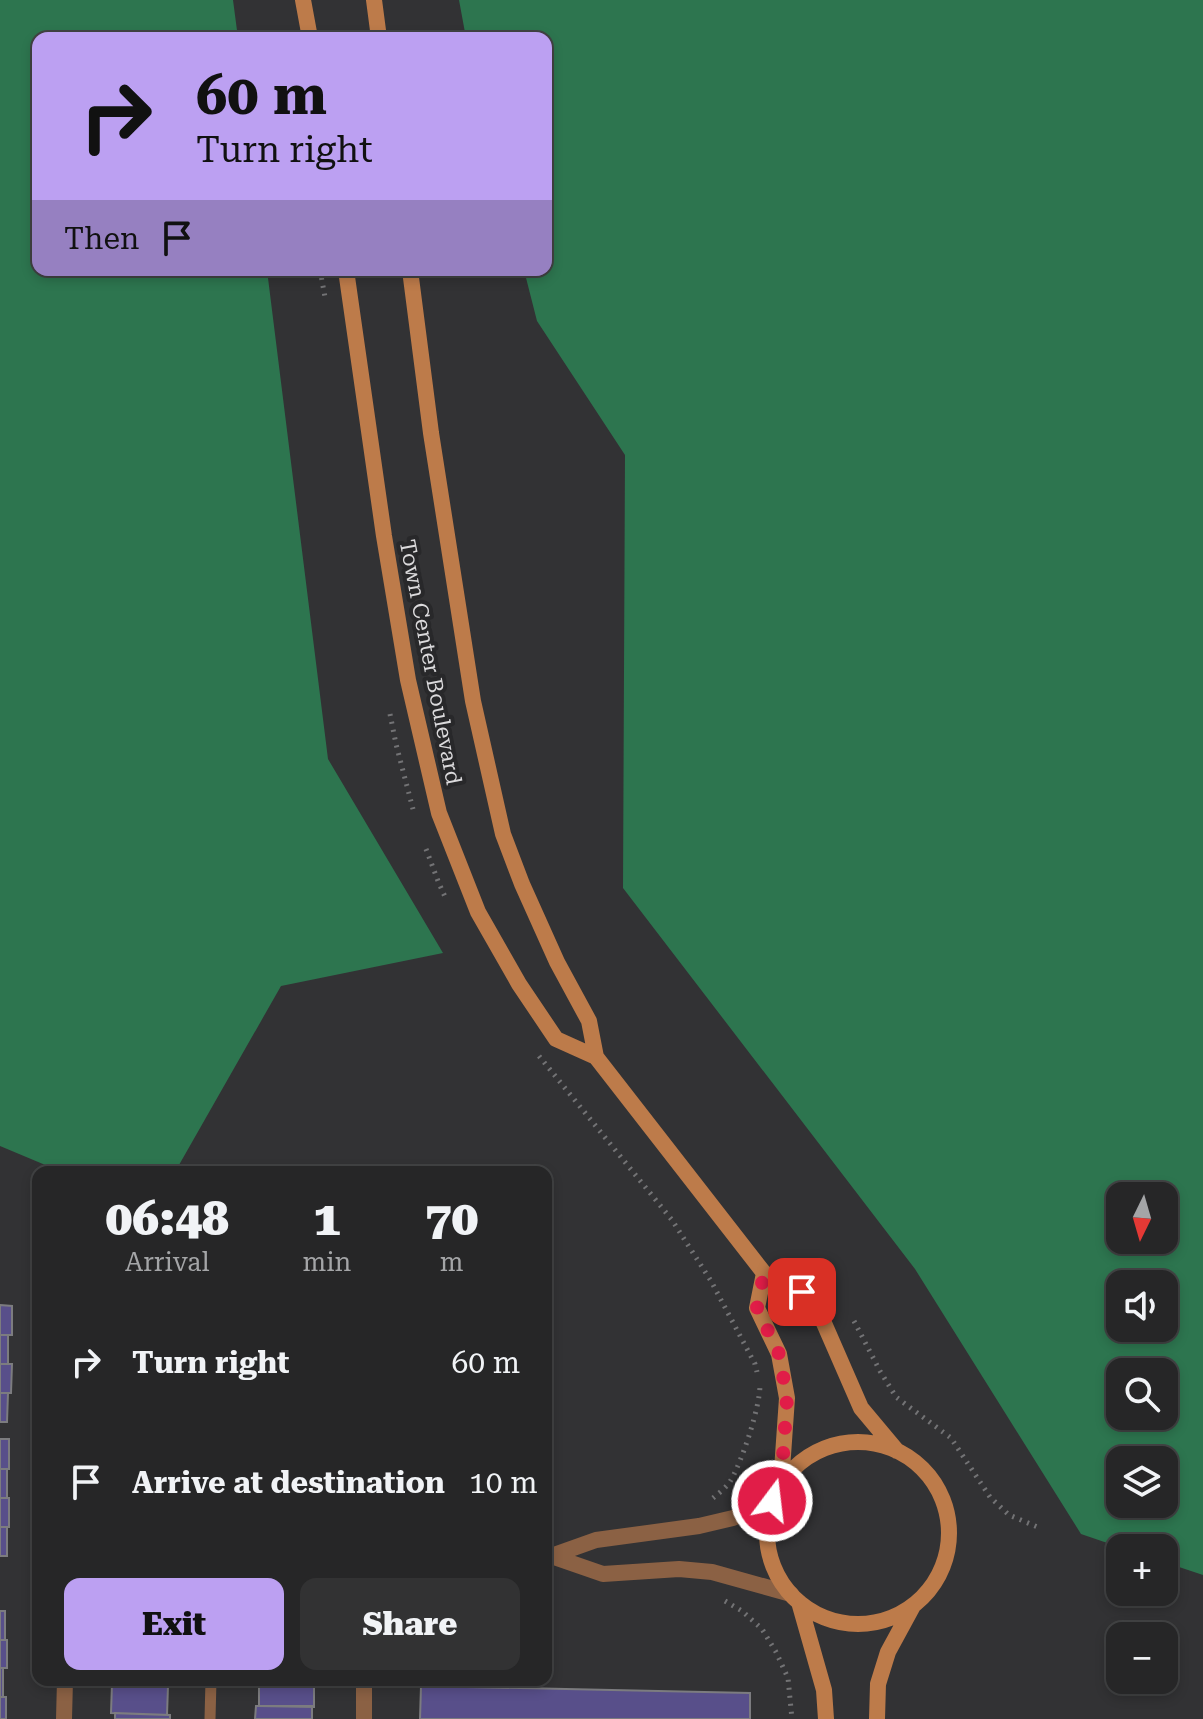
<!DOCTYPE html>
<meta charset="utf-8">
<style>
:root{--surface:#262627;--page:#323233;--text:#f1f3f6;--muted:#a4a5a7;--line:#424344;--accent:#bca0f2}
body{margin:0;font-family:"Roboto Serif",serif;background:var(--page);color:var(--text);height:100vh;display:flex;flex-direction:column;font-size:30px;white-space:nowrap}
*{box-sizing:border-box;margin:0}
p{font-size:26px;color:var(--muted)}
.icon{flex:none;width:44px;height:44px;fill:none;stroke:currentColor;stroke-width:2;stroke-linecap:round;stroke-linejoin:round}
.map{position:relative;flex:1;overflow:hidden}
.details{position:absolute;left:32px;top:1166px;width:520px;height:520px;display:flex;flex-direction:column;background:var(--surface);border-radius:16px;box-shadow:0 4px 12px #0003,0 0 0 2px var(--line)}
.details>*{flex:none}
.hud{position:absolute;left:32px;top:32px;width:520px;height:244px;border-radius:16px;box-shadow:0 4px 12px #0003,0 0 0 2px var(--line);background:#bca0f2;color:#111;overflow:hidden}
.needle{width:52px;rotate:185deg}
.controls{position:absolute;left:1106px;top:1182px;display:grid;gap:16px}
.controls a{display:grid;place-items:center;width:72px;height:72px;border-radius:16px;background:var(--surface);box-shadow:0 4px 12px #0003,0 0 0 2px var(--line);font-size:40px}
.pin{position:absolute;display:grid;place-items:center;width:68px;height:68px;color:#fff;margin:-34px;border-radius:16px;box-shadow:0 4px 12px #0006}
.me{position:absolute;width:88px;margin:-44px;rotate:15deg;stroke-linejoin:round;filter:drop-shadow(0 0 6px #0008)}
.turn{display:flex;align-items:center;gap:28px;height:168px;padding:0 32px;font-size:36px}
.turn .icon{width:104px;height:104px;stroke-width:2.5}
.turn b{display:block;font-size:56px;line-height:68px}
.then{display:flex;align-items:center;height:76px;padding:0 32px;background:#0003;gap:16px;font-size:30px}
.eta{display:flex;justify-content:space-evenly;align-items:center;height:136px;text-align:center}
.eta b{font-size:48px;font-weight:800;line-height:56px}
.button{display:flex;gap:16px;margin-top:auto;padding:16px 32px}
.button a{flex:1;height:92px;border-radius:16px;background:var(--accent);color:#111;font-size:32px;font-weight:800;line-height:92px;text-align:center}
.button a+a{background:var(--page);color:var(--text)}
ul{padding:0;list-style:none}
li{display:flex;align-items:center;gap:24px;height:120px;padding:0 32px}
li div{flex:1}
li b{display:block;font-size:30px}
li em{font-style:normal}
.map>svg:first-child{display:block}
</style>
<div class="map">
<svg width="1203" height="1719" viewBox="0 0 1203 1719">
<rect width="100%" height="100%" fill="#323234"/>
<!-- forest -->
<path fill="#2d754f" fill-rule="evenodd" d="M0,0H233L238,38H38V270H267L328,759L443,953L281,986L175,1172H62L0,1146Z
M459,0H1203V1575L1164,1562V1548H1122L1081,1534L915,1269L623,888L625,455L537,321L524,270H546V38H466ZM1120,1196H1164V1240H1120ZM1120,1284H1164V1328H1120ZM1120,1372H1164V1416H1120ZM1120,1460H1164V1504H1120Z"/>
<!-- building -->
<path fill="#584f8a" stroke="#7c7c7f" stroke-width="2" d="M0,1305L12,1306V1335H0Z
M0,1335H8V1364H0Z
M0,1364H12L11,1393H0Z
M0,1393H8L7,1422H0Z
M0,1439H9V1469H0Z
M0,1469H7V1498H0Z
M0,1498H9V1527H0Z
M0,1527H7V1556H0Z
M0,1611H5V1640H0Z
M0,1640H7V1668H0Z
M0,1668H3V1697H0Z
M115,1680H171V1685L115,1684Z
M259,1680H314V1707L259,1706Z
M112,1684L168,1686L167,1715L111,1713Z
M421,1686L750,1693V1719H420Z
M0,1697H6V1719H0Z
M256,1706H312V1719H255Z
M115,1713L170,1715V1719H115Z"/>
<g fill="none" stroke-linecap="round" stroke-linejoin="round">
<!-- path -->
<path stroke="#737375" stroke-width="5" stroke-dasharray="2 6" stroke-linecap="butt" d="M320,270L325,297
M390,714L396,744L414,813
M426,849L438,881L446,899
M539,1056L672,1220L711,1281L755,1364L757,1372
M854,1321L880,1371L896,1397L951,1438L990,1497L1009,1515L1040,1528
M713,1498C719,1493 727,1487 731,1480C742,1461 760,1407 760,1385
M725,1601L742,1611L762,1629L776,1652L788,1678L792,1719"/>
<!-- lane -->
<path stroke="#8b6144" stroke-width="11" d="M210,1719L211,1680"/>
<!-- street -->
<path stroke="#8b6144" stroke-width="16" d="M772,1501L733,1518L699,1526L596,1540L551,1556L603,1574L679,1569L712,1572L791,1594
M64,1719L65,1680
M364,1719V1680"/>
<!-- secondary -->
<path stroke="#bd7b4a" stroke-width="16" d="M303,0L310,38
M374,0L379,38
M346,270L384,536L408,680L439,813L478,912L519,984L556,1039L596,1057
M410,270L431,433L473,701L503,834L522,884L557,962L589,1021L596,1057L764,1273L802,1292L820,1314L861,1408L897,1451
M764,1273L757,1308L779,1354L787,1398L781,1484
M767 1533a91 91 0 1 1 182 0a91 91 0 1 1-182 0Z
M799,1602L824,1690L826,1719
M877,1719L878,1684L888,1652L913,1606"/>
</g>
<g fill="none" stroke-linecap="round" stroke-linejoin="round">
<!-- route -->
<path stroke="#e11d48" stroke-width="14" stroke-dasharray="0 25.2" d="M772,1501L781,1484L787,1398L779,1354L757,1308L764,1273L802,1292"/>
</g>
<g text-anchor="middle" stroke-width="8" stroke-linejoin="round" paint-order="stroke">
<!-- street labels -->
<g font-size="22" fill="#dbdadc" stroke="#28282a">
<text transform="translate(431 662) rotate(79)" y="8">Town Center Boulevard</text>
</g>
</g>
</svg>
<div class="controls">
<a><svg class="needle" viewBox="-14 -14 28 28"><path d="M0-13l5 13h-10z" fill="#e53935"/><path d="M0 13l5-13h-10z" fill="#a4a5a7"/></svg></a>
<a><svg class="icon" aria-label="sound" viewBox="0 0 24 24"><path d="M4 9h4l5-4v14l-5-4H4zM17 9q2 3 0 6"/></svg></a>
<a><svg class="icon" aria-label="search" viewBox="0 0 24 24"><circle cx="10" cy="10" r="6"/><path d="M15 15l6 6"/></svg></a>
<a><svg class="icon" aria-label="layers" viewBox="0 0 24 24"><path d="M12 4l9 5-9 5-9-5zM3 14l9 5 9-5"/></svg></a>
<a>+</a>
<a>−</a>
</div>
<div class="pin" style="left:802px;top:1292px;background:#d93025"><svg class="icon" aria-label="arrive" viewBox="0 0 24 24"><path d="M6 21V4h12l-3 4 3 4H6"/></svg></div>
<svg class="me" style="left:772px;top:1501px" viewBox="-20 -20 40 40"><circle r="17" fill="#e11d48" stroke="#fff" stroke-width="3"/><path d="M0-11L8 9 0 5-8 9z" fill="#fff"/></svg>
<div class="hud">
<div class="turn"><svg class="icon" aria-label="right" viewBox="0 0 24 24"><path d="M7 20v-9h11M14 6l5 5-5 5"/></svg><div><b>60 m</b>Turn right</div></div>
<div class="then">Then<svg class="icon" aria-label="arrive" viewBox="0 0 24 24"><path d="M6 21V4h12l-3 4 3 4H6"/></svg></div>
</div>
<section class="details">
<div class="eta">
<div><b>06:48</b><p>Arrival</p></div>
<div><b>1</b><p>min</p></div>
<div><b>70</b><p>m</p></div>
</div>
<ul>
<li><svg class="icon" aria-label="right" viewBox="0 0 24 24"><path d="M7 20v-9h11M14 6l5 5-5 5"/></svg><div><b>Turn right</b></div><em>60 m</em></li>
<li><svg class="icon" aria-label="arrive" viewBox="0 0 24 24"><path d="M6 21V4h12l-3 4 3 4H6"/></svg><div><b>Arrive at destination</b></div><em>10 m</em></li>
</ul>
<div class="button"><a>Exit</a><a>Share</a></div>
</section>
</div>
